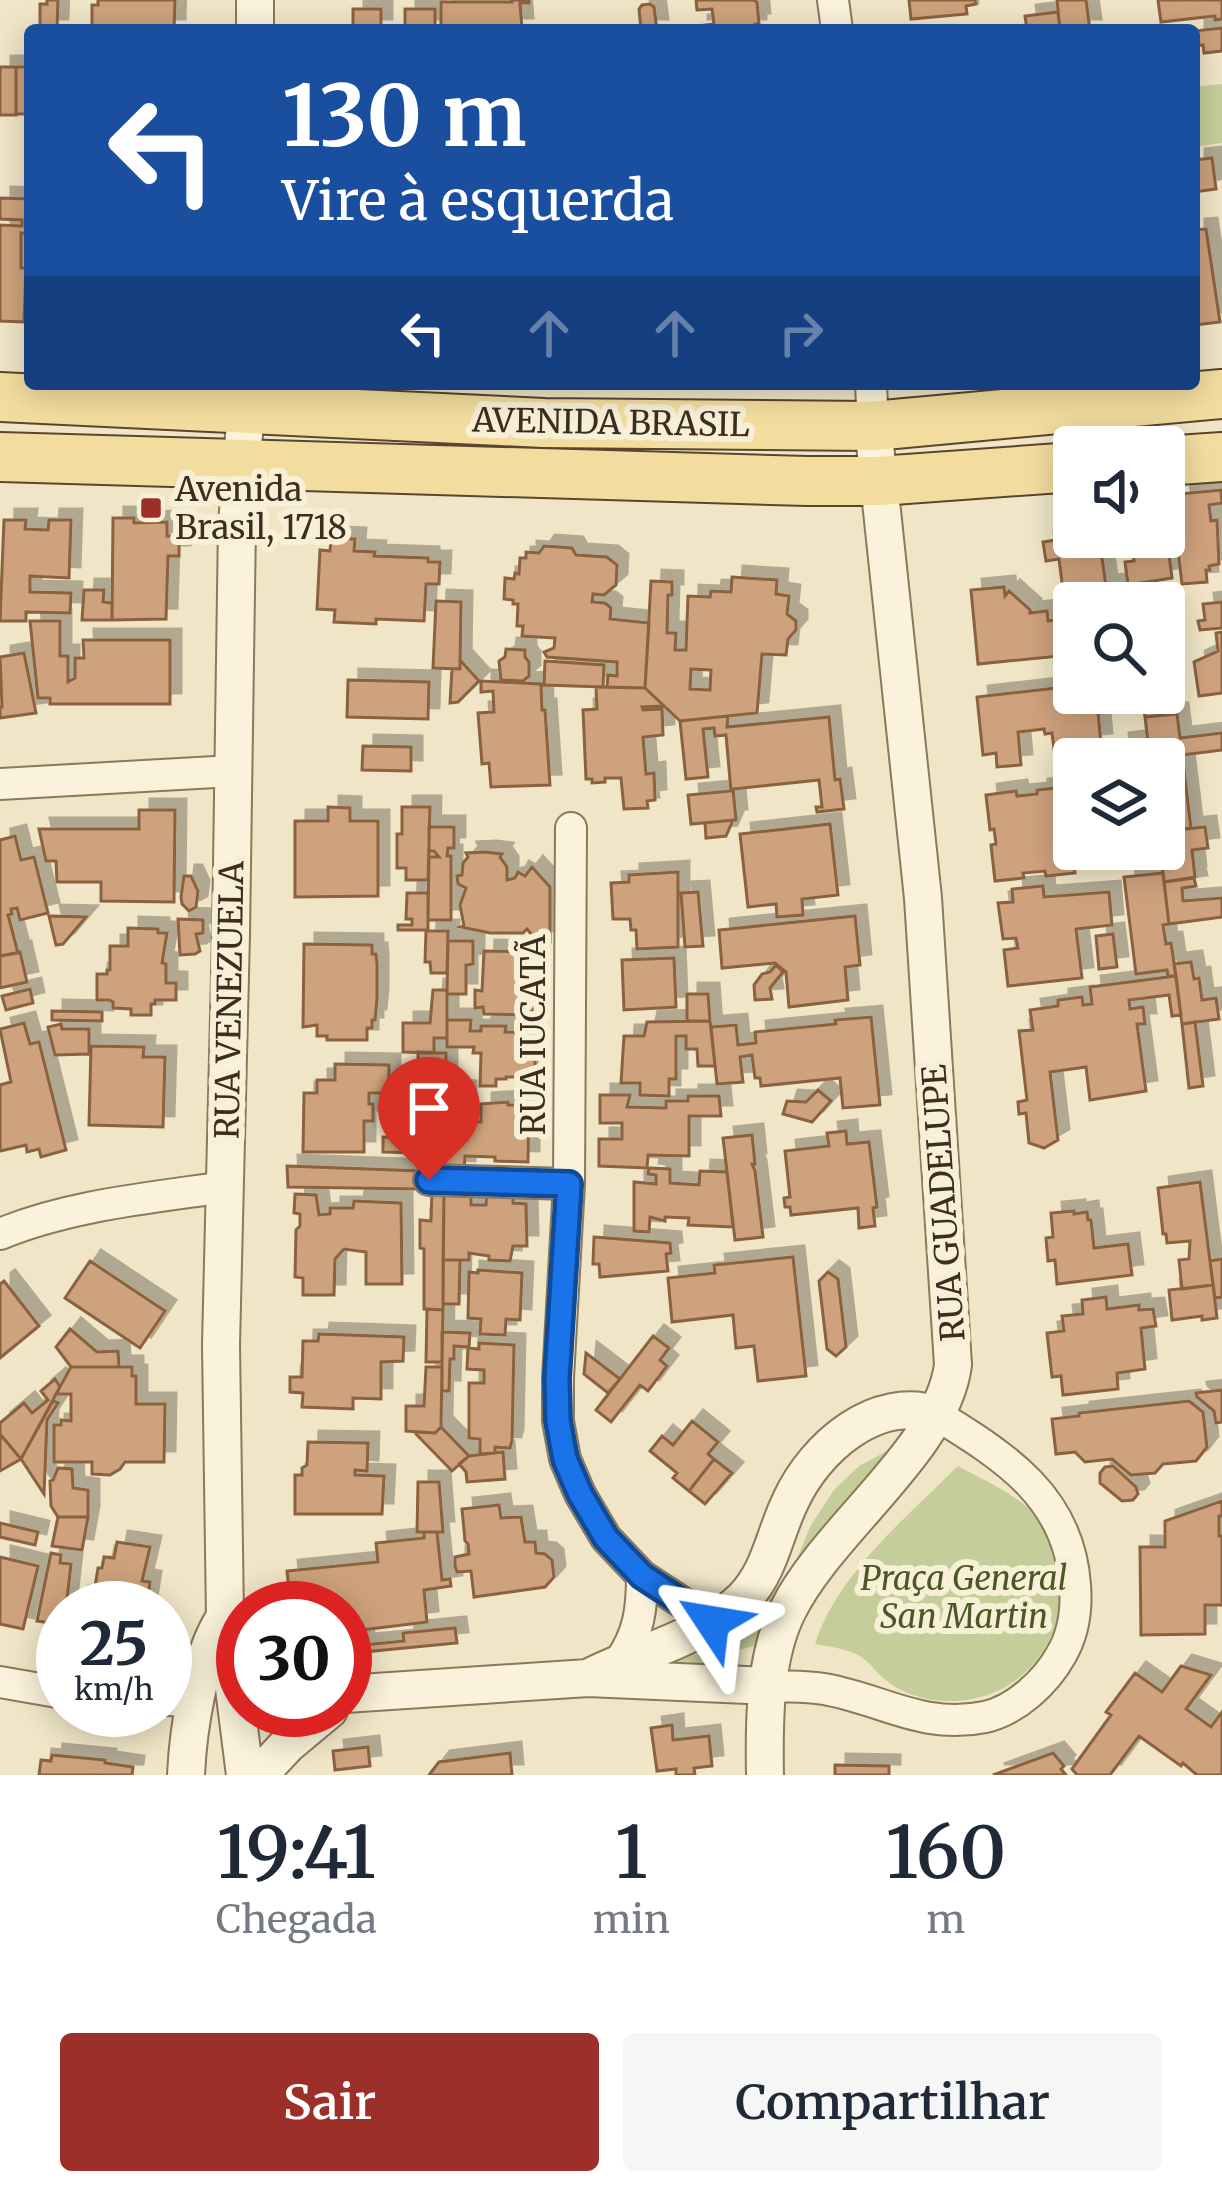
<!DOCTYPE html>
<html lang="pt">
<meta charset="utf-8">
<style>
:root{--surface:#fff;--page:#f6f6f7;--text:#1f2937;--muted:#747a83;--accent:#9c2f2a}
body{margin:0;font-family:Merriweather,serif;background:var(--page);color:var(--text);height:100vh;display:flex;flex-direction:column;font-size:45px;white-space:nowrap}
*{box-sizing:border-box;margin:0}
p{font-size:39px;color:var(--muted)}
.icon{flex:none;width:66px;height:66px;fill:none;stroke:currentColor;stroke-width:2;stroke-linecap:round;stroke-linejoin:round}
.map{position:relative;height:1775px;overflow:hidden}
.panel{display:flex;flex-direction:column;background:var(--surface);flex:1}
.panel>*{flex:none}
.hud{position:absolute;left:24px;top:24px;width:1176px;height:366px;border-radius:12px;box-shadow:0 6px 30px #0003;background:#1a4fa0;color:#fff;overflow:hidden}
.buttons{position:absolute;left:1053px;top:426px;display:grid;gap:24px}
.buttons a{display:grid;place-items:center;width:132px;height:132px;border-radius:12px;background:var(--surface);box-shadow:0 6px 30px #0003;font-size:60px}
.speed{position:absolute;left:36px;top:1581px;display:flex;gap:24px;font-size:60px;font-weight:700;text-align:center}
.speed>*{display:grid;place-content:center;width:156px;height:156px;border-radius:50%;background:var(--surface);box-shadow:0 6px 30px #0003;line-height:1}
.speed small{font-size:30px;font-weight:400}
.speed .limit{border:18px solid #d22;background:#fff;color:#111}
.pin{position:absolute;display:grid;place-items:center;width:102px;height:102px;color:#fff;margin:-123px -51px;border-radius:50% 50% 50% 0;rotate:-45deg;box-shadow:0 0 12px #0007}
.pin .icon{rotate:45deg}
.me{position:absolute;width:132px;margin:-66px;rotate:303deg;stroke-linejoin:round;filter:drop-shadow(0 0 9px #0008)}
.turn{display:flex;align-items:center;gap:42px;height:252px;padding:0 60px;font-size:54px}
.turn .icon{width:156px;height:156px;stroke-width:2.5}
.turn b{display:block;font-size:84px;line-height:102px}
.lanes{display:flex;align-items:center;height:114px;padding:0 60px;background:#0003;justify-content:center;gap:60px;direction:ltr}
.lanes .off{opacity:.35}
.eta{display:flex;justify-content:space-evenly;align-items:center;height:204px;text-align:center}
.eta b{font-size:72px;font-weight:600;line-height:84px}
.cta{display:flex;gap:24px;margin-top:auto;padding:24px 60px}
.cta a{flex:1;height:138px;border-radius:12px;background:var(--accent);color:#fff;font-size:48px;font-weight:600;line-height:138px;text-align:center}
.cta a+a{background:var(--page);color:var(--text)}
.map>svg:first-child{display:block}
</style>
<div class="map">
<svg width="1222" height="1775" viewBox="0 0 1222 1775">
<defs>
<filter id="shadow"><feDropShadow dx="11" dy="-11" stdDeviation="0" flood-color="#0004"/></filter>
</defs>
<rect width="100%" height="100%" fill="#f0e5c6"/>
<!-- green -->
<path fill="#c5ce9a" d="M1222,84V143L1194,147V87Z
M900,1444L763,1644L738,1650L720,1665L702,1667L659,1663L713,1651L750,1628L768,1610L769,1596L794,1566L811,1525L834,1490L859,1466Z
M958,1466C987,1482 1031,1500 1047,1531C1086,1603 1042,1697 956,1701C928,1702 901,1695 880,1675C873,1668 868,1661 860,1656C846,1648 830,1647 815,1644C838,1573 906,1518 958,1466Z"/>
<!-- building -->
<path fill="#cea27b" stroke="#8b6240" stroke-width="3" fill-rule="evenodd" filter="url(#shadow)" d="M47,0H58L57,30H40V4H47Z
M98,0H175L174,30H92V5H98Z
M512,0H529V3H520L522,29L441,28V2H512Z
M696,0H753L757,2L759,24H755V30H697V26L714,24L712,9L697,10Z
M909,0H975L976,4L966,6L967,14L911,19Z
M1057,0H1086L1090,30H1060Z
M1158,0H1222V19L1215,20V16L1161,22Z
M650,4L654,7L657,30H641L639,9L642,5Z
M353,9H381V30H353Z
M405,9H435V27L441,30H405Z
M1058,12L1060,30H1027L1025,16Z
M1222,28V51L1204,53L1203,45L1194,46V31Z
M0,67H16V115H0Z
M16,67H30V114H16Z
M1212,158L1216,189L1194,192V160Z
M0,198L30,199V234L21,233V268H26L24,322L0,321V225L22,226V220L0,219Z
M1206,229L1220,322L1194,325V230Z
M1221,490L1222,503L1209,505L1211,521L1217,520L1219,564L1209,566L1210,570H1206L1207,582L1182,584L1173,510L1181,509L1179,494Z
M1164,516L1172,578L1128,585L1125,562L1134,561L1131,537H1164Z
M113,518H134V523L167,522V536H179V556H168L166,619L112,620Z
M4,520H26L25,529L48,530L49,520H71L69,578L30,576V592L71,593L70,613L26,612V621H0Z
M1074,528V537H1099L1106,586L1121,584L1122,587H1128L1130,603H1094L1092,592L1085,593L1084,587L1063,590L1059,559L1046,561L1043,542L1068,538L1067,529Z
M331,538L355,539L354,551L375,552L374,556L428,558V562H440L439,584H426L424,621L376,619V624L334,622L335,610L317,609L320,550L330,551Z
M544,546L572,548L576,555L607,557L617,565L616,585L604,595L593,594L592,602L605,603L611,608L610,619L649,623L645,688L607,687L608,675L617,676V662L547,657L544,652L554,648L555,638L522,636L523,626H517L518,604H513V600L504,599L505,578L514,579L515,573L519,574L520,558H526V552L539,553Z
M732,577L777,580L776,594L789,596L787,614L796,621V630L788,639L786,655L762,654L757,713L680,721L645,688L651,581L672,582V595H668L667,633H676L675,650H686L688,596L710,597L711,591L731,592ZM691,669L711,670L710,690L690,689Z
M1004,587L1005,596L1009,591L1030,610V613L1047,611L1048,621L1056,620L1060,656L978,664L971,590Z
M84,590H104L103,602L112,603V620H82Z
M436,601L461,602L460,669L433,668Z
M1222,602V628L1200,630L1198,621L1205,620L1203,604Z
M30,621H60V656H68V682L75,678V658H84L83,640H170V704H50V698H38Z
M1222,632V693L1199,696L1194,662L1218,651L1216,633Z
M506,649L525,650V657L529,662V676L523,681L501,680L499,661L505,657Z
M24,653L36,713L0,718V707H2L0,657Z
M460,660L479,681L458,702L450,703L452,669H460Z
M545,661L604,665L603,687L544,685Z
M348,680L429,682L428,719L347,717Z
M481,681L541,684L542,710H545L550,785L491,787L489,763L482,764L478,713L494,712L493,691L481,692Z
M1169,684L1173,714L1145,717L1142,693H1164V685Z
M1074,686V693H1113L1115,710L1098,712L1101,744L1054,749L1052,733L1045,734L1044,729L1018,732L1021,765L997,767L996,753L983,755L977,697Z
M596,687L645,688L664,706L642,707L643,710L662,709L663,735L643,737L646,774L654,773L655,800L647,801L648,808L624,809L621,778H605V782L592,783V779H586L583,710L597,709Z
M1116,693H1142L1144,710L1123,712L1121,695L1116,696Z
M1177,714L1180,738L1222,733V750L1182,755L1191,828L1164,831V759H1150L1145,717Z
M728,716L727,727L829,717L835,780L840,779L844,809L817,812L816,807H822L819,780L733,789L736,820L691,824L688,795L731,791L726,735L715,736L714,728L703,729L708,777L686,779L680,721Z
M1147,740L1150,759H1120L1118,744Z
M363,746L411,747V771L362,770Z
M1065,787L1075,873L1046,876L1045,871L1023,873L1024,878L995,881L991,845L996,844L994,829L990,830L986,795L1016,791L1017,796L1037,794V790Z
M328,807L350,808V821H378V896L295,897V821H328Z
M402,807H430L428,880H406V868H397V834H402Z
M139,810H175L174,902L101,901V882H57L56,861H46L39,829H139Z
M733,820L726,836L706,838L705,823Z
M830,824L838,895L802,899L803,915L777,917L776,904L748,907L740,834Z
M429,827H454V848H448L447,856H451V920H428L429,857H439L434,851H429Z
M1205,827L1208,848L1192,850L1195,877L1164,882L1160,849L1169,846L1167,831Z
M15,836L21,860L34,857L48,913L20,920L17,908L11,909L12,914L8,915L18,953L0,956V840Z
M485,852L502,854L500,857L507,867V880L515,878L518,872L525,876L532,867L550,887V942H538L527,929L523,933H490L461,927L464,926L460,905L466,888L458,884L457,876L462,875L463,863L468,857L466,853Z
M678,872V947L637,949L636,930H631L630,919H613L611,883L629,882V875Z
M1163,873L1169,924L1163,925L1166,944L1171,943L1176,976H1168L1167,970L1136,974L1124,877Z
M184,876H191L198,891L196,907L189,911L182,904L181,897Z
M1194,878L1196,886L1182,888L1183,901L1222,898V917L1169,924L1164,882Z
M1043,886L1044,897L1109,892L1112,925L1076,929L1082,978L1008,986L1004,950L1018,948L1016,938L1003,939L998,903L1013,902L1012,889Z
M698,892L703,946L685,947L681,893Z
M407,893H428V930H398V925H412V919H406Z
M49,916L86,917L63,944L56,945Z
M855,916L860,965L845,967L848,1000L789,1007L786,972L775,963L722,968L719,930Z
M178,919L203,920V933L196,934L200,951L195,954L180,955Z
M128,928L158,929V933H167L162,963L166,964V983H176V1000H155V1004H151V1015H131V1009L113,1008V1002L109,1000H97V974H107V970H110V946H128Z
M426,931H448L447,973H431L430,962H425Z
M1113,934L1117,967L1099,969L1096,936Z
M448,941H473V964L466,965V994H447Z
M304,944L372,945V954H376L377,964V999L375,1020H372V1028H367V1040H327V1036H317V1025L303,1027Z
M484,951L532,952V1015L484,1014L483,1007L475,1008V990L482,991Z
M20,952L27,982L0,988V956Z
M674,958L676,1007L624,1010L622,960Z
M1191,962L1194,979L1199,978L1202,1000L1216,998L1219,1019L1182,1024L1174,964Z
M776,965L783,972L770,988L772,999L755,1000L754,985L762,974L770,972Z
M1176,976L1181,1015L1172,1016L1169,995L1129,1000L1130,1009L1143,1007L1145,1024H1137L1146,1091L1090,1100L1086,1067L1050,1072L1058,1140L1044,1148L1029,1143L1026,1113L1019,1114L1018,1102L1027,1100L1019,1031L1033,1030L1030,1010L1058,1006V1000L1082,997L1083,1005L1092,1004L1090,987Z
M30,989L33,1003L6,1010L2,996Z
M433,990H447V1038H434V1053L403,1052V1023H430Z
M687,994H708L710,1021H687Z
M52,1011L102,1012V1021L52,1020Z
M871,1017L880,1105L843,1108L840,1078L761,1086L760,1078H755L752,1055L740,1057L743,1082L717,1084L711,1027L736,1025L738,1045L756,1043L755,1032L836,1024L835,1020Z
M447,1020H471L470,1031H481V1026H506L505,1032L532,1033V1045L535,1046V1077H506V1079H496V1086H480L481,1053H473L474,1047H447Z
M710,1021L715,1066H698L697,1049H686V1036H676V1079H669V1096L640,1095V1083H621L624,1036H644L647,1022Z
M1195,1022L1203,1086L1189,1088L1182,1024Z
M24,1023L30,1044L39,1042L66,1150L41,1157L39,1149L27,1152L26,1145L0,1151V1085L11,1082L0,1029Z
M61,1024L62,1029H89V1054L55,1055L48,1027Z
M91,1046L144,1047L143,1057H165L163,1127L89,1125Z
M418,1052L446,1053V1090H425V1068L418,1067Z
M335,1064L389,1065V1093H369V1104H373V1121H364V1152H303L304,1093H317V1080H335Z
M818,1090L831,1101L812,1122L783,1114L787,1101L806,1102Z
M446,1091L465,1092L464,1121L481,1122V1104L508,1102V1105H529L528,1162L495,1161V1157L465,1156L464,1172L445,1171Z
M600,1095H630L627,1107L666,1108V1101H688V1096H719L721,1116H689V1156L648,1155L647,1168L599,1166V1139H622V1123H600Z
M846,1131L847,1144L869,1142L877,1207L873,1208L875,1226L859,1228L858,1208L791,1215L790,1207H785L784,1198L790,1197L785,1151L829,1146L827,1133Z
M752,1135L755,1164H752L755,1171L763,1237L735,1240L723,1138Z
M383,1137L422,1138L421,1153L383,1152Z
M287,1166L421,1171L420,1189L288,1187Z
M649,1168L670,1169V1183L699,1185L700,1171L727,1172L733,1227L688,1225L689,1218L665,1217V1221L650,1217L649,1232L634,1231V1182L656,1184V1175L648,1174Z
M1200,1182L1213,1285L1182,1289L1179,1260L1189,1259L1190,1241L1167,1243L1166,1234H1163L1158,1188Z
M432,1189H444L443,1310L424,1309V1249L420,1248V1220L431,1221Z
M444,1189H471V1205H486L487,1189H513V1203L526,1204L527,1246H513L510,1261L489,1260V1256L469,1253V1260H443Z
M295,1194L316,1195L319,1215L330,1214V1208H353L354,1201L401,1203L402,1284H366V1252L344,1249L335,1259L334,1295H303V1278L295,1277L296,1230L300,1226V1214L294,1213Z
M1074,1211V1214L1087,1212L1088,1220H1091L1094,1248L1128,1244L1132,1275L1057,1284L1055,1260L1048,1261L1046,1238L1053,1237L1051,1213Z
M594,1237L670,1243L671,1253L666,1254L668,1271L600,1277L599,1264H593Z
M793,1257L806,1376L758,1381L754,1346L736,1348L733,1315L672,1322L668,1278L715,1273L714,1265Z
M1222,1259V1297L1215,1298L1210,1261Z
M443,1260H460L459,1304H443Z
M90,1261L165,1311L140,1348L65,1298Z
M478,1270L522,1273L520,1320L506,1319L505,1335L480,1334L481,1319L468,1318L469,1272L478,1273Z
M828,1272L838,1279L846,1347L836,1356L827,1349L819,1281Z
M4,1281L39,1326L0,1358V1284Z
M1213,1285L1217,1318L1202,1320V1316L1172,1320L1169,1290Z
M1106,1297L1107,1309L1139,1305V1310L1153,1309L1156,1326L1141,1328L1145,1369L1117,1373L1118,1389L1063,1395L1061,1376L1052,1377L1047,1333L1064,1331L1062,1316L1083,1314L1082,1300Z
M427,1309L443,1310L442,1362H426Z
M70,1329L97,1352L118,1351L119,1367H71L56,1347Z
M442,1332L470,1333L469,1347L454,1346V1359H450L449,1391H442Z
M319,1334L404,1337L403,1361L381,1362V1399L353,1398V1409L302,1407L303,1393L290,1392V1377H302L303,1341H318Z
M653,1336L669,1348L660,1360L667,1366L648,1391L640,1385L611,1422L596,1410Z
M479,1343L514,1345L512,1440L510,1448L495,1447V1453L480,1454V1439L469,1438V1383H484V1370L467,1369L468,1348L479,1349Z
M586,1353L620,1379L608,1393L584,1374Z
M71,1367H132V1376H136V1404H165L164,1462H125L120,1469L110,1475L92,1474V1462H54V1425H61V1420L71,1421V1394H56Z
M426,1367H442L441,1427L435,1433L406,1431V1406H424Z
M55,1379L60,1387L21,1459L0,1434V1423L24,1403L32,1413L48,1400L41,1391Z
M1222,1390V1422L1216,1423L1214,1411L1197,1397L1196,1393Z
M53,1401L58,1403L47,1420L44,1494L21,1459Z
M1189,1401L1203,1412L1207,1447L1196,1461L1163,1464L1155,1473L1131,1475L1112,1459L1085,1462L1075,1452L1056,1454L1052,1419L1079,1416V1413Z
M692,1421L718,1442L708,1454L714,1459L689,1491L673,1478L677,1473L650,1451L662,1436L673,1445Z
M441,1427L469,1456L452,1471L414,1432L435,1433Z
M0,1434L21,1459L0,1471Z
M308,1442L368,1443L367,1471L355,1470V1475L384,1476L382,1514H295V1475H302V1468L307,1465Z
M503,1452L505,1479L467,1482L466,1472L459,1464L469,1456Z
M714,1459L732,1473L705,1504L689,1491Z
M1113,1466L1136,1487L1138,1494L1133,1500L1122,1501L1100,1483V1473L1105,1467Z
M58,1468L72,1469L73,1488L88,1490V1517H58L51,1506L50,1481L53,1480Z
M418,1482H439L443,1532H417Z
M1222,1501V1516H1219V1536H1222V1605H1205V1634L1141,1635L1140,1547H1165V1521Z
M499,1505L501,1518L521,1517L525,1542H535L536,1553L545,1554L552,1560L554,1577L545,1587L474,1597L471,1571L457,1572L455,1566V1557L469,1554L468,1544L465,1541L462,1509Z
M58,1517H88L82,1550L52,1546Z
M0,1523L38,1532L35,1545L0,1537Z
M424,1532H437L442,1580L450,1579L451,1586L424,1590L427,1622L345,1632V1608H291L287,1571L378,1562L376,1543L424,1538Z
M117,1542L150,1547L142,1581L150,1582L146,1608H76L78,1597L93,1599L98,1568H102L104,1557L114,1558Z
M51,1553L61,1555L60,1563L71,1564L66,1608H63V1625L37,1621Z
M0,1557L38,1566L23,1629L0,1624Z
M455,1628L457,1643L353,1653L351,1631L361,1630L363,1645L404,1641L403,1633Z
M1181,1666L1211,1675L1186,1709L1211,1727L1222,1712V1775H1197L1183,1763L1181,1766L1139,1736L1110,1775H1077L1072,1769L1111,1715L1106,1712L1135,1673L1162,1692Z
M672,1725L673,1740L709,1736L712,1766L694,1768L695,1775H676V1769L657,1771L651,1728Z
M368,1747L370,1766L335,1770L333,1751Z
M510,1753L512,1775H429L439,1762Z
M1053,1753L1064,1766L1061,1769L1066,1775H993Z
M52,1755L105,1760V1763L133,1767L132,1775H39L41,1760L51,1761Z
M835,1765L889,1766V1775H835Z"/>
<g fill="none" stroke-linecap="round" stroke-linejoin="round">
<!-- minor casing -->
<g stroke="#8c785b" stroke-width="34">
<path id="minor" d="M833,0L837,30
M871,384L873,426
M0,784L233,771
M571,828L569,1184L558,1378V1421L565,1459L580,1494L606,1538L642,1576L712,1622
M429,1180L569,1184
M0,1234C71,1205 150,1198 225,1187
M619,1662C639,1634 642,1609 642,1576
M0,1682L63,1693
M769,1686C787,1687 807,1686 824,1689C882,1699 923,1730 985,1717C1016,1710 1046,1682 1061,1655C1074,1633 1077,1610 1075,1585C1069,1497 1005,1457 937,1415
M165,1700L195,1701"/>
</g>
<!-- tertiary casing -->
<g stroke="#8c785b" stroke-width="40">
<path id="tertiary" d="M255,30V0
M588,1678C636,1653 705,1637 743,1599C771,1570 774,1534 791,1500C815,1448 876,1394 937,1415
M345,1694L588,1678L769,1686
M186,1775C188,1730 199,1658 223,1620
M245,1775L225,1617L221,1345L231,933L237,524L248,384
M259,1775L287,1745L329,1710
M765,1775C764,1723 764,1657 788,1610C828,1529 942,1450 953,1365L923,898L873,426"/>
</g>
<!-- primary casing -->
<g stroke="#5a452f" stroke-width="52">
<path id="primary" d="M0,397L544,423L873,426L1222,394
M0,457L807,481H879L1074,467
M1164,461L1222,457"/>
</g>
<!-- minor -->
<use href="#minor" stroke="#faf2da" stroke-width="30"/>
<!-- tertiary -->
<use href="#tertiary" stroke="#faf2da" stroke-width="36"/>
<!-- primary -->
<use href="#primary" stroke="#f3dd9e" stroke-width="48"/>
</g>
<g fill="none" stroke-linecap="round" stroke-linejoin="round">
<!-- route casing -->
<g stroke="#114b97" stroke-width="30">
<path id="route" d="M429,1180L569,1184L557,1378L558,1421L565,1459L580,1494L606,1538L642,1576L712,1622"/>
</g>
<!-- route -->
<use href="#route" stroke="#1a73e8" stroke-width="21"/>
</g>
<!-- markers -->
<rect fill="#9c2f2a" stroke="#f7efd6" stroke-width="4.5" x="139" y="496" width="24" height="24" rx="6"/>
<g text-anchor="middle" stroke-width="12" stroke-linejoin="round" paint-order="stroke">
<!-- street labels -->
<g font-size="33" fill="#3c2e1f" stroke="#f7efd6">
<text transform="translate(611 422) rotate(1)" y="12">AVENIDA BRASIL</text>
<text transform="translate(229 1000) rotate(-89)" y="12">RUA VENEZUELA</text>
<text transform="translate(533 1035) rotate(-90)" y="12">RUA IUCATÃ</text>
<text transform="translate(943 1203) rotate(-94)" y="12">RUA GUADELUPE</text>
</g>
<!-- poi labels -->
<g font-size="33" fill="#3c2e1f" stroke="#f7efd6" text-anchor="start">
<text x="175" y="501">Avenida<tspan x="175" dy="38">Brasil, 1718</tspan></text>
</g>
<!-- park labels -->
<g font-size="33" font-style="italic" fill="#495825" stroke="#f7efd6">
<text x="964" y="1590">Praça General<tspan x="964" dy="38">San Martin</tspan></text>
</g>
</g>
</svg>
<div class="buttons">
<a><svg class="icon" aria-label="sound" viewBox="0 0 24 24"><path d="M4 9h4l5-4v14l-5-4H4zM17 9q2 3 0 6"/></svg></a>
<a><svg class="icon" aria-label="search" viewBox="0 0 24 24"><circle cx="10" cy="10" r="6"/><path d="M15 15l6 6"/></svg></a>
<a><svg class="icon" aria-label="layers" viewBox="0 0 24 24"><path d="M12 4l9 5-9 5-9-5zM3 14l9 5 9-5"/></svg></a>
</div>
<div class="speed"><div>25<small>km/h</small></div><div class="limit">30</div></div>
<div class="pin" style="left:429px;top:1180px;background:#d93025"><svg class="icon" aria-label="arrive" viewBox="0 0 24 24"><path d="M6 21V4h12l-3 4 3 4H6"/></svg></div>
<svg class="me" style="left:712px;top:1622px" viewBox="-20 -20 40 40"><path d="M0-17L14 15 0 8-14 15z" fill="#1a73e8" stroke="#fff" stroke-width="4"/></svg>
<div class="hud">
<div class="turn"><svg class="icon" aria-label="left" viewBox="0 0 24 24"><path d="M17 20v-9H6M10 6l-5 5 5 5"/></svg><div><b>130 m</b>Vire à esquerda</div></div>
<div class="lanes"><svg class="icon" aria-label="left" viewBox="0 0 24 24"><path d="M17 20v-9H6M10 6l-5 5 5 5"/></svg><svg class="icon off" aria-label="ahead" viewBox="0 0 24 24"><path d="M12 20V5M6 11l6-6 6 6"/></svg><svg class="icon off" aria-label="ahead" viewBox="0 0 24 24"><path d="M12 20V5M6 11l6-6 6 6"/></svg><svg class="icon off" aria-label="right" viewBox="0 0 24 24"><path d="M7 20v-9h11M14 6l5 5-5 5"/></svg></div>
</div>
</div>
<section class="panel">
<div class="eta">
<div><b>19:41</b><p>Chegada</p></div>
<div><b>1</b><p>min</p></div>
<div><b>160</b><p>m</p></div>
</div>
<div class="cta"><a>Sair</a><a>Compartilhar</a></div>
</section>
